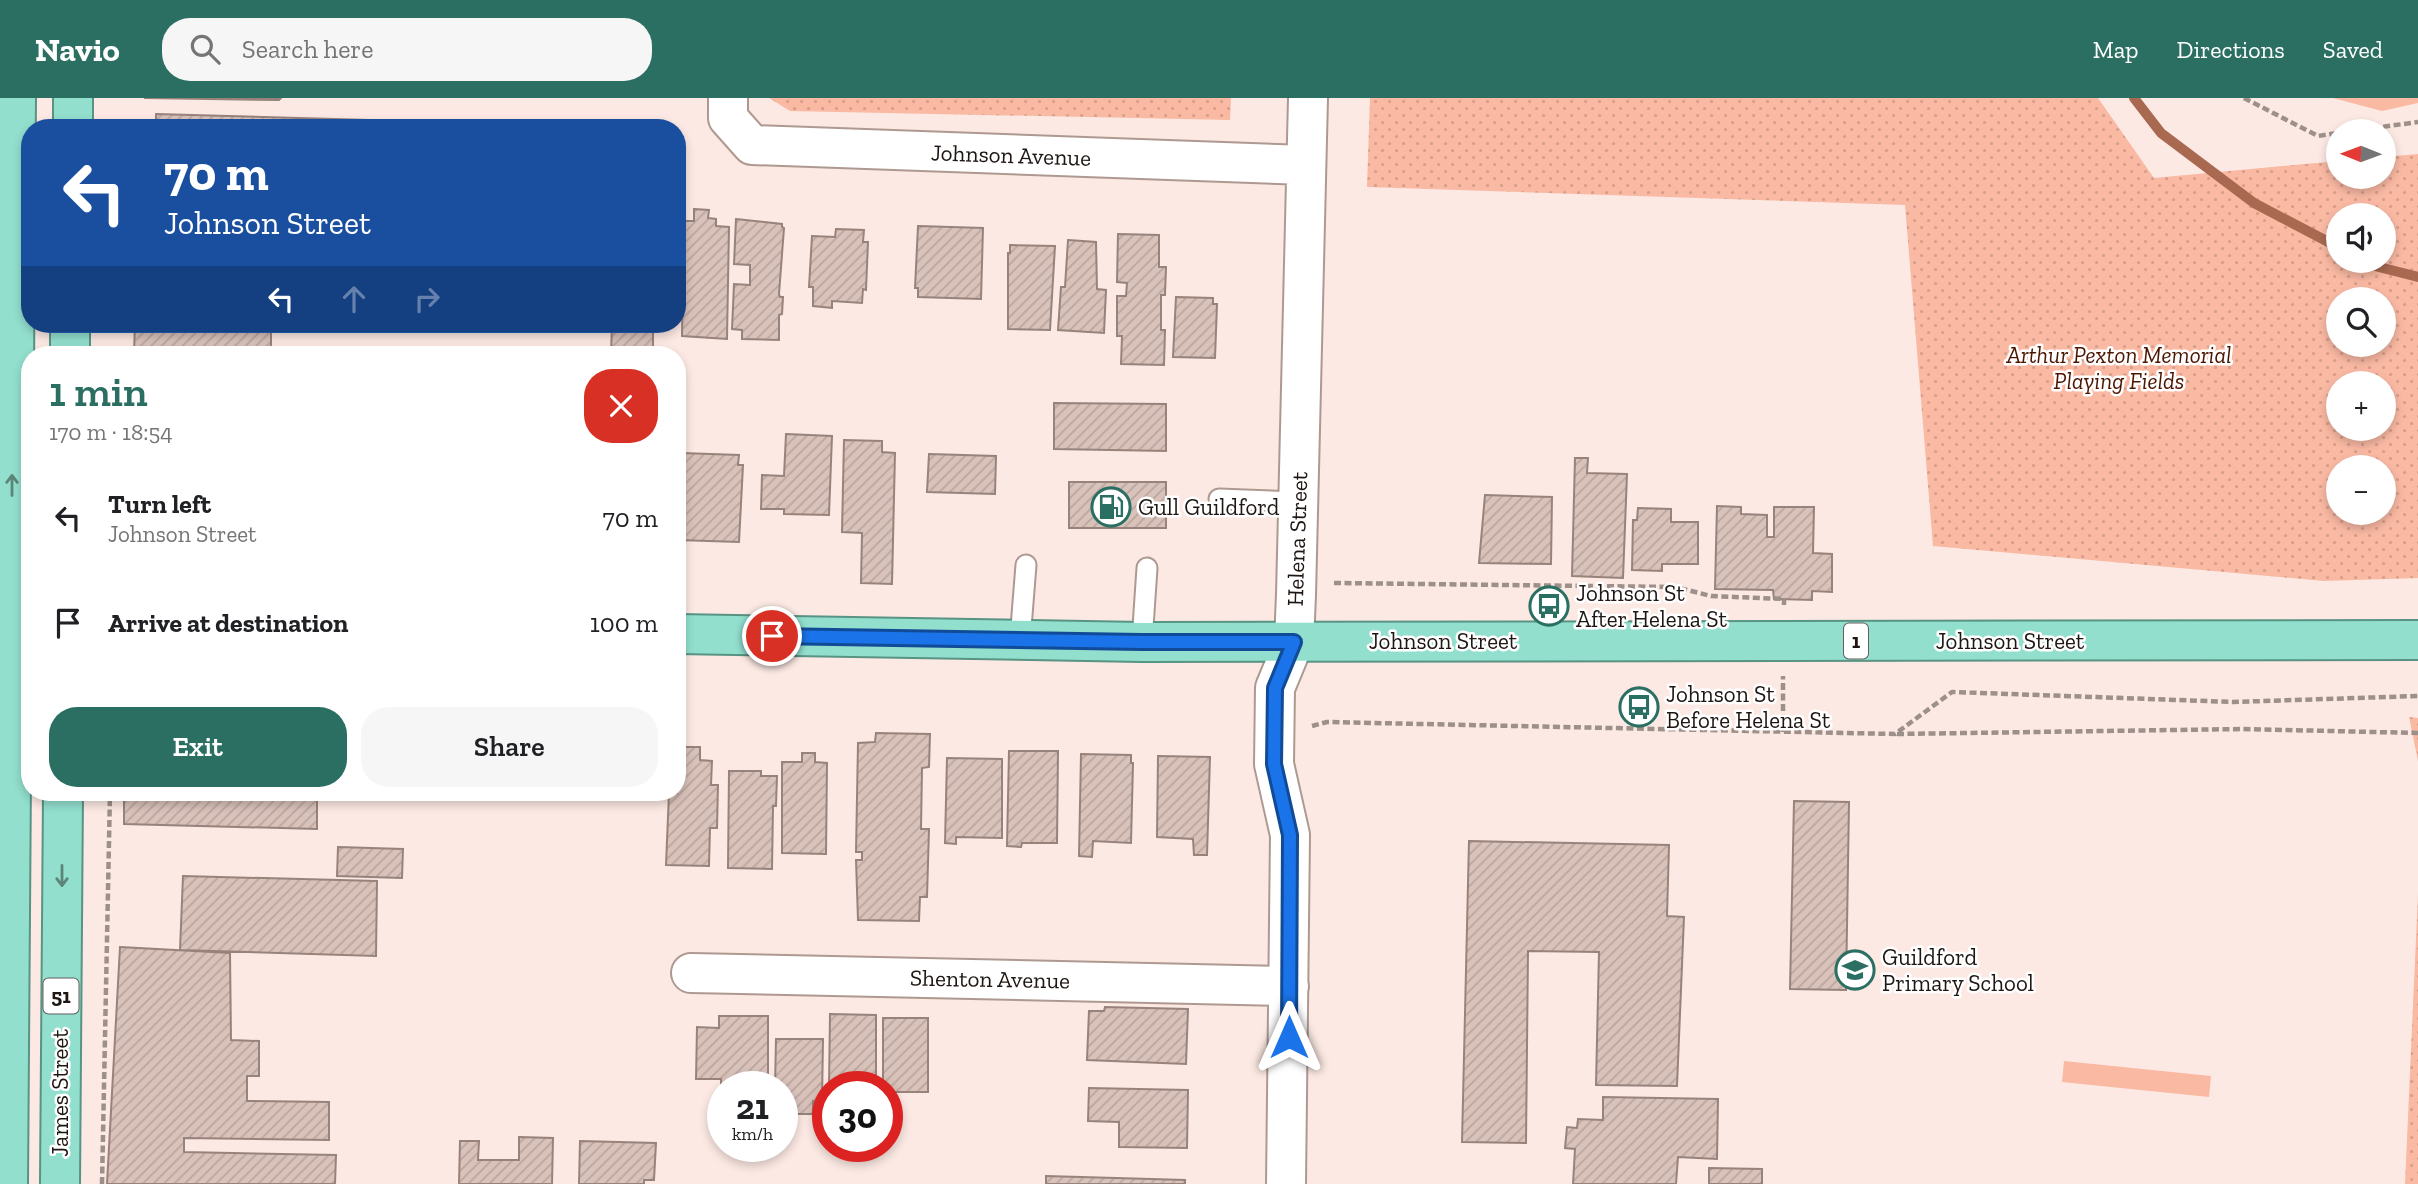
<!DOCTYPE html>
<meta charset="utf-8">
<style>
:root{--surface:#fff;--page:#f6f6f6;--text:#202124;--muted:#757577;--accent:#2b6f62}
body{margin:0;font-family:"Zilla Slab",serif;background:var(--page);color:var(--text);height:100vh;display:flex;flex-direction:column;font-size:26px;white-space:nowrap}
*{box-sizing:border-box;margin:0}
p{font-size:23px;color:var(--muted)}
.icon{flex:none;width:38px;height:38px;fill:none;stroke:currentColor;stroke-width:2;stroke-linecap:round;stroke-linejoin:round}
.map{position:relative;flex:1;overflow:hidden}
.side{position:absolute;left:21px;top:248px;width:665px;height:455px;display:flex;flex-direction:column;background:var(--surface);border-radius:28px;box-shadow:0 4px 10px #0003}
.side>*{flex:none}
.hud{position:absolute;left:21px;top:21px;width:665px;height:214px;border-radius:28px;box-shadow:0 4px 10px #0003;background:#1a4fa0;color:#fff;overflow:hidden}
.needle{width:46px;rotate:271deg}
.controls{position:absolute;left:2326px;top:21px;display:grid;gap:14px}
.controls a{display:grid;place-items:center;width:70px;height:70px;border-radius:50%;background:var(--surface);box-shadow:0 4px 10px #0003;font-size:35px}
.speed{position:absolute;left:707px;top:973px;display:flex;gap:14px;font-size:35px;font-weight:700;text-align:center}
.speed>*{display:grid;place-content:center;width:91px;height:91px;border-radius:50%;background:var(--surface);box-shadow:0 4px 10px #0003;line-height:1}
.speed small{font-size:18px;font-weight:400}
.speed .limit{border:10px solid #d22;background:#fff;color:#111}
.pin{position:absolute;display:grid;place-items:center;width:60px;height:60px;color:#fff;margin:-30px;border:4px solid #fff;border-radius:50%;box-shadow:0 2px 7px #0007}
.me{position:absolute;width:77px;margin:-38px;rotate:0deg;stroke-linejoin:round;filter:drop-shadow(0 0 5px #0008)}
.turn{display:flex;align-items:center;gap:24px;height:147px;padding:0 28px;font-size:32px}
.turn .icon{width:91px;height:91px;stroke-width:2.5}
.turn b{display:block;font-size:49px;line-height:60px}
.lanes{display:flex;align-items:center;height:66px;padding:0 28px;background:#0003;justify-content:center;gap:35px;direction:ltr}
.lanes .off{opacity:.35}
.round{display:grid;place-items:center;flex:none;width:74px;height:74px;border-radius:28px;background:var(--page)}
.summary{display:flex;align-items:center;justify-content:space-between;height:119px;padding:0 28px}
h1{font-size:42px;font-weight:600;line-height:52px;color:var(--accent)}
.cta{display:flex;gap:14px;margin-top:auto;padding:14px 28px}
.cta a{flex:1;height:80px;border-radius:28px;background:var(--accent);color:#fff;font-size:28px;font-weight:600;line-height:80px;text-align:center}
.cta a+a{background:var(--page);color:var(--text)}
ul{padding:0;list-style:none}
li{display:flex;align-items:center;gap:21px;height:105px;padding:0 28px}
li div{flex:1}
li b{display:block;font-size:26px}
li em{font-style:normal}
header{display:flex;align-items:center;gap:42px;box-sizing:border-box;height:98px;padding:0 35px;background:var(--accent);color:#fff}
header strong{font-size:33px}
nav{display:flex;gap:38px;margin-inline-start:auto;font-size:24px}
.search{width:490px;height:63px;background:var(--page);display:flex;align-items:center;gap:18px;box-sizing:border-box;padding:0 24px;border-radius:28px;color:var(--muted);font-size:26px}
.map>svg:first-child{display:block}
</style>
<header>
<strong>Navio</strong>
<div class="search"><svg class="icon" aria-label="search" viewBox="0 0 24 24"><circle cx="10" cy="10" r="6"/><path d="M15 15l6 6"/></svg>Search here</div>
<nav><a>Map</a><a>Directions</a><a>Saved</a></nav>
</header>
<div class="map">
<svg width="2418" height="1086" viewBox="0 0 2418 1086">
<defs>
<pattern id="park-dots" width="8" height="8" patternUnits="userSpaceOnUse" patternTransform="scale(1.75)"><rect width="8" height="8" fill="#fab9a3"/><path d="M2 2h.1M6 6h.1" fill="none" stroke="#d69e8b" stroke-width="1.8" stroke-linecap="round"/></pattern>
<pattern id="building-hatch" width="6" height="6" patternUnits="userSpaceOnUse" patternTransform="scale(1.75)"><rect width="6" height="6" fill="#d9c2ba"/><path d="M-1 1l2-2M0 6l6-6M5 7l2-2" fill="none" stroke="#baa69f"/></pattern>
</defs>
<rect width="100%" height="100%" fill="#fce9e3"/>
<!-- green -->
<path fill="#fab9a3" d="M2333,0H2418V5L2382,13Z
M2064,963L2211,978L2209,999L2062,984Z"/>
<!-- park -->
<path fill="url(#park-dots)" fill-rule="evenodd" d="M769,0H1231L1230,22L790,13Z
M1370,0H2098L2154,80L2338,63V79H2384V59L2418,56V480L2324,483L1933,448L1905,107L1367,89ZM2338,117H2384V163H2338ZM2338,201H2384V247H2338ZM2338,285H2384V331H2338ZM2338,369H2384V415H2338Z
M2409,619L2418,620V663Z
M2418,796V1086H2405Z"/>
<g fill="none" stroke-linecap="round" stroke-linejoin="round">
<!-- stream -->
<path stroke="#a96951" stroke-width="10" d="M2134,0L2161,35L2254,105L2338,149
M2365,163L2375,168L2418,179"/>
</g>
<!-- building -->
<path fill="url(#building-hatch)" stroke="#98837c" stroke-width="2" d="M144,0H281L279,2Z
M156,16L369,22V30H156Z
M694,111L709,112L708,120L716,121V128L729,129L727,241L682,238L684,123H694Z
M736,121L782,126V129L784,130L779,196L780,199H783L782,216L779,217V242L742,241V232L732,231L734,186L750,187V167L734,166Z
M918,128L983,130L981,201L918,199V190H915Z
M836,131L864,132L863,144H868L866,192L863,191L862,205L832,203V210L813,208V189H809L812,138L835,139Z
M1118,136L1159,137V169H1166L1165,197H1161V232H1165L1164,267L1121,266L1122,238H1117V198H1126L1127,185L1117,184Z
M1068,142L1096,144L1097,191L1106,192L1104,235L1058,232L1061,189H1065Z
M1010,147L1055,148L1050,232L1008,231V155H1010Z
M1176,199L1213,200V206H1217L1215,260L1173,259Z
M135,226H271V255L134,254Z
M612,226H653V257H611Z
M1054,305L1166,306V353L1054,351Z
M786,336L832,338L829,417L784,416V411H761L762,377L784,378Z
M844,342L882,343V354L895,355L892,486L861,485L862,435L842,434Z
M681,355L739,357L738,367H743L739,444L678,442Z
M929,356L996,358L995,396L927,394Z
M1575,360H1588L1587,375L1627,376L1623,480L1572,478Z
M1069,384H1166V430H1069Z
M1485,397L1552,399L1551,466L1479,465Z
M1717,408L1741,409V416L1767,417V439H1774V409H1814L1813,455L1832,456V494L1812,493V502L1774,501L1773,492L1715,491Z
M1638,410L1671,411V424H1698V466H1662V473L1632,472L1633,422H1637Z
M876,635L930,636L929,669L922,670L921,731H929L927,799H920L919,823L858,822L856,762H862V754H856L858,645L875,644Z
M677,649H700V662L712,663L711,687H718L717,730H710L709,768L666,767L669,695H677Z
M1009,653H1058L1057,745H1022L1021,749L1007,748Z
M802,655H815V664L827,665L826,756L782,755V664H802Z
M1081,656L1131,657V665H1133L1131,745L1093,743L1092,759L1079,758Z
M1158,658L1210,659L1207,757H1194L1193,741L1157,739Z
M947,660L1002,661V740L956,739V746L945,745Z
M729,673H761V678H777L776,708H773L772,771L728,770Z
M124,695H317V731L124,726Z
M1794,703L1849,704L1846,892L1790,891Z
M1469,743L1669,747L1667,818L1684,819L1677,988L1596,987L1599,854L1528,853L1526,1045L1462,1044Z
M338,749L403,751L402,780L337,778Z
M183,778L377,783L376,858L180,852Z
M120,849L230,855L231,942L259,943V978H247V1003L329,1004V1042L184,1040V1054L336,1057L335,1086H107Z
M1105,909L1188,911L1186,966L1087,962L1089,913H1104Z
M830,916L876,917V989H829Z
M719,918H768V989H723L721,994V981H696L697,929L719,930Z
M883,920H928V994H887V989H883Z
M776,941H823L822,1003H813V1016H782V989H775Z
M1089,990L1188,992L1187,1050L1119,1049V1024L1088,1023Z
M1603,999L1718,1001L1717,1061L1678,1059L1676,1086H1573L1575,1051L1565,1050L1567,1029L1577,1030L1578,1021L1603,1022Z
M519,1039L553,1040L552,1086H459L460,1043H479L478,1062H519Z
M580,1043L656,1045L654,1082H644V1086H579Z
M1709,1070L1762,1071V1086H1709Z
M1046,1078L1185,1082V1086H1046Z"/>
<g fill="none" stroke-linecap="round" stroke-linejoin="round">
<!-- service casing -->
<g stroke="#ae9991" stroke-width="23">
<path id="service" d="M1219,401L1299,404
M1020,542L1026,467
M1142,544L1147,470"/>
</g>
<!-- minor casing -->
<g stroke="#ae9991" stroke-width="42">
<path id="minor" d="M728,0V20L752,47L1306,67
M691,875L1289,888
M1286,1086L1290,737L1274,666L1275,590L1294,544L1296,497L1308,0"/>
</g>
<!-- trunk casing -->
<g stroke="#589384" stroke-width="42">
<path id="trunk" d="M73,30V0
M70,257V226
M677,536L1142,544L2418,542
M8,1086L16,0
M60,1086L63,695"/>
</g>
<!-- path -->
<path stroke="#9d8f8a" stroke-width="4.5" stroke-dasharray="7 3.5" stroke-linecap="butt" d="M2244,0L2318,38L2338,35
M2352,33L2418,24
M1334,485L1676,489L1711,498L1784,501V507
M1312,628L1327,624L1895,636L1952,594L2233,604L2418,598
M1783,634V578
M1897,636L2242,631L2418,635
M102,1086L110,695"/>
<!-- service -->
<use href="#service" stroke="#fff" stroke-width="19"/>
<!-- minor -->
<use href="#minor" stroke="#fff" stroke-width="38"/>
<!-- trunk -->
<use href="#trunk" stroke="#92dfce" stroke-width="38"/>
</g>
<!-- one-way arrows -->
<defs><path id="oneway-shaft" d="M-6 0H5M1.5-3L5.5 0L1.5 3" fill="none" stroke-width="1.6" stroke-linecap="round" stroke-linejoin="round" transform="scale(1.75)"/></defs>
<g stroke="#5e857a">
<use href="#oneway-shaft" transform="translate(12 387) rotate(-90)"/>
<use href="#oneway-shaft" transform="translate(62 778) rotate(90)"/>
</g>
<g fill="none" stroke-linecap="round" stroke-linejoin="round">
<!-- route casing -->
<g stroke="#114b97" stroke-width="18">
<path id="route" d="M772,538L1142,544H1294L1275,590L1274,666L1290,737L1289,939"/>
</g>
<!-- route -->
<use href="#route" stroke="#1a73e8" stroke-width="12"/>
</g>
<!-- icons -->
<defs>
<g id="fuel-ring" transform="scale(2.0125)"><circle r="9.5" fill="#fff" stroke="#2b6f62" stroke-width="1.5"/><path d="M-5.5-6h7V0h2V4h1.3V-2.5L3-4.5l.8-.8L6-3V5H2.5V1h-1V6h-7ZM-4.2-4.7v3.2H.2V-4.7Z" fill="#2b6f62"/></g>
<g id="bus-ring" transform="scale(2.0125)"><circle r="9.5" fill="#fff" stroke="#2b6f62" stroke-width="1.5"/><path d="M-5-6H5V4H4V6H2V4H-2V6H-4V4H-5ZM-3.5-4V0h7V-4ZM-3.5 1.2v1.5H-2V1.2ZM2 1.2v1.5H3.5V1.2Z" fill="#2b6f62"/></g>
<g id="school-ring" transform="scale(2.0125)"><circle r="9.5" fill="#fff" stroke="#2b6f62" stroke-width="1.5"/><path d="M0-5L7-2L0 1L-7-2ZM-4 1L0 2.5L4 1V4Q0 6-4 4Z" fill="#2b6f62"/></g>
</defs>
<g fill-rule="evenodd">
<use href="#fuel-ring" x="1111" y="409"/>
<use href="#bus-ring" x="1549" y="508"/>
<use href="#bus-ring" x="1639" y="609"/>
<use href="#school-ring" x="1855" y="872"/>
</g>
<g text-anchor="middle" stroke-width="5" stroke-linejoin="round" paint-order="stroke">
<!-- shield labels -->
<g fill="#fff" stroke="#625c5a" stroke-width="2">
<rect x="1844" y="525.5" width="24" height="35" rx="5"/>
<rect x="43.5" y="880.5" width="35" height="35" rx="5"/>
</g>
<g font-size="21" font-weight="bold" fill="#1e1613">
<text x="1856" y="550">1</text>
<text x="61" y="905">51</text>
</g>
<!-- street labels -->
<g font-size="23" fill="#1e1613" stroke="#fff">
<text transform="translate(1011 57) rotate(2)" y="8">Johnson Avenue</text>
<text transform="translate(1297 441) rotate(-88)" y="8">Helena Street</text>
<text x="1443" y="551">Johnson Street</text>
<text x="2010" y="551">Johnson Street</text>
<text transform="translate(990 881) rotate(1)" y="8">Shenton Avenue</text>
<text transform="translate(60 995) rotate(-90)" y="8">James Street</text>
</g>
<!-- park labels -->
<g font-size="23" font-style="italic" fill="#4c1500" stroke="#fff">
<text x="2119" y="265">Arthur Pexton Memorial<tspan x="2119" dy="26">Playing Fields</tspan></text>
</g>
<!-- poi labels -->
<g font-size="23" fill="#1e1613" stroke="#fff" text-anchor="start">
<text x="1138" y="417">Gull Guildford</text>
<text x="1576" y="503">Johnson St<tspan x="1576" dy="26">After Helena St</tspan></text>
<text x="1666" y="604">Johnson St<tspan x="1666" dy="26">Before Helena St</tspan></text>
<text x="1882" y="867">Guildford<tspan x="1882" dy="26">Primary School</tspan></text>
</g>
</g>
</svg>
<div class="controls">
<a><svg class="needle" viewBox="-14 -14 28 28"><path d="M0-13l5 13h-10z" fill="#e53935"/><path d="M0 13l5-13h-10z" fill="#757577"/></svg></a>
<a><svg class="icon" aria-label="sound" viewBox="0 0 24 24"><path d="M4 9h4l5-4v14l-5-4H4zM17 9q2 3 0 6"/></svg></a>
<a><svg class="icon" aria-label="search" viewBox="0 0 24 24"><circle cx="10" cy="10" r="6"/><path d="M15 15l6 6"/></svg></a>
<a>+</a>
<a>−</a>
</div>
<div class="speed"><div>21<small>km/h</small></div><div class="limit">30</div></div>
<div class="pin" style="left:772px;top:538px;background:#d93025"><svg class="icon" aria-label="arrive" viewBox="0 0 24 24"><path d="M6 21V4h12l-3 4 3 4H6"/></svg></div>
<svg class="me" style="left:1289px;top:939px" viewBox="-20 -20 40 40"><path d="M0-17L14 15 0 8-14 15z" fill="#1a73e8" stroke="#fff" stroke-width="4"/></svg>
<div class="hud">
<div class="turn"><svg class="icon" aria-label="left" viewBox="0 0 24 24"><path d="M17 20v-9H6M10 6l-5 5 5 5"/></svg><div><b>70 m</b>Johnson Street</div></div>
<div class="lanes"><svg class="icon" aria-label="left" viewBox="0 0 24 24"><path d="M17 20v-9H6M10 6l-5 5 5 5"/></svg><svg class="icon off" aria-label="ahead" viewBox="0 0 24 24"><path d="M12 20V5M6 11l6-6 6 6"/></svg><svg class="icon off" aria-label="right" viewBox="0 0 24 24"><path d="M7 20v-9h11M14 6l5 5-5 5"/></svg></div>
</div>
<section class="side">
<div class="summary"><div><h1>1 min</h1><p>170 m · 18:54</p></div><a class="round" style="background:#d93025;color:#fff"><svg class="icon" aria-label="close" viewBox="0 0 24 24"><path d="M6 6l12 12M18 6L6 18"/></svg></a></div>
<ul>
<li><svg class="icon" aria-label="left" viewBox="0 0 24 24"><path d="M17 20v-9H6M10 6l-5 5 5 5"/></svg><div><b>Turn left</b><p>Johnson Street</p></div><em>70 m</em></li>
<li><svg class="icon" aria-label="arrive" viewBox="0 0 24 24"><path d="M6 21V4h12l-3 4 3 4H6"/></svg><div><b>Arrive at destination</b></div><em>100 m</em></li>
</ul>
<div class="cta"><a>Exit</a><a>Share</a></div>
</section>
</div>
